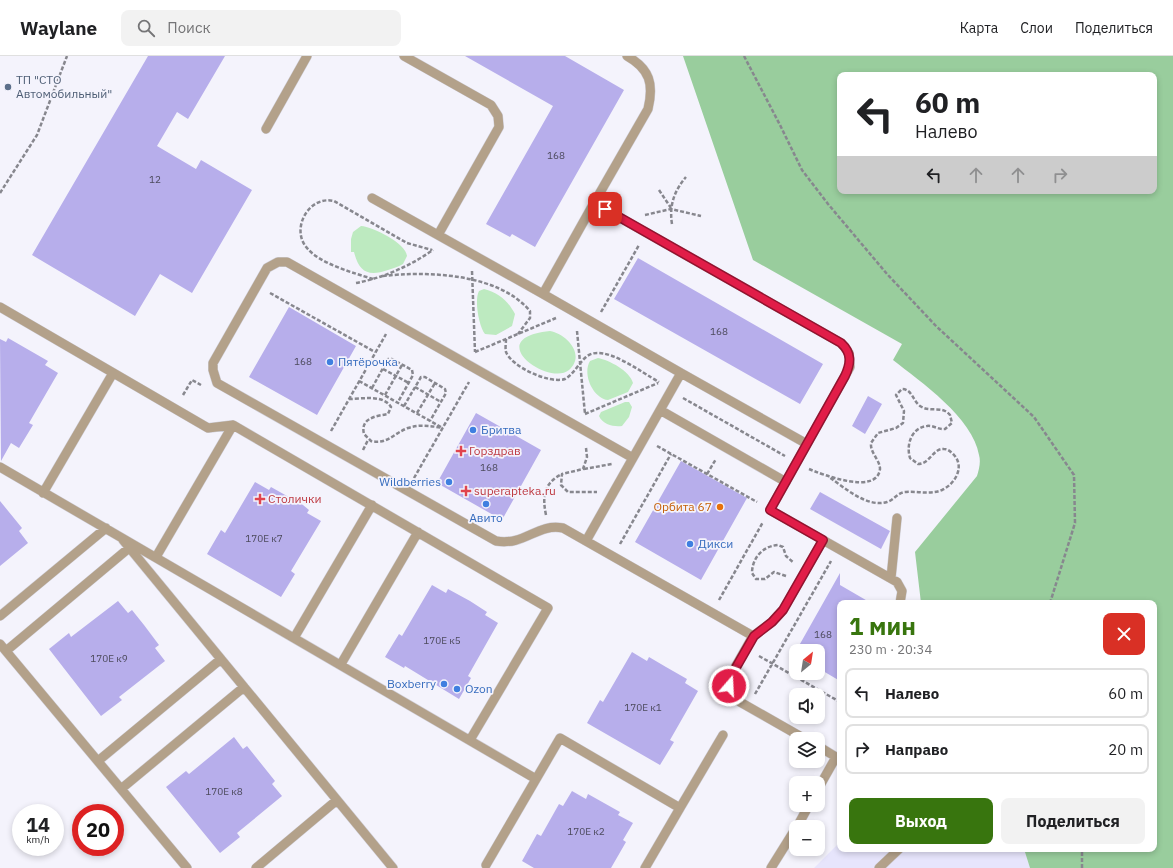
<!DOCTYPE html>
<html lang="ru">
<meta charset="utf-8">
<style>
:root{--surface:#fff;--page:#f2f2f2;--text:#202124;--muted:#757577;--line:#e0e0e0;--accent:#38750e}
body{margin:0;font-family:"IBM Plex Sans",sans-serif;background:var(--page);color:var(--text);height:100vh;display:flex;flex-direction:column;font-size:15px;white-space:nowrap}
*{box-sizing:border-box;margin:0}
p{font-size:13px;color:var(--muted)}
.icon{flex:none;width:22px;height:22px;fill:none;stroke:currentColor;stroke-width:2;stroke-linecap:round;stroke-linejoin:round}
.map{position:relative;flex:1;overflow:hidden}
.side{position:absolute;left:837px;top:544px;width:320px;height:252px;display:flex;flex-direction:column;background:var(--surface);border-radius:8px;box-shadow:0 2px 6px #0003}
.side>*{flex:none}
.hud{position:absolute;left:837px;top:16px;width:320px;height:122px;border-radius:8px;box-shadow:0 2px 6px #0003;background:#fff;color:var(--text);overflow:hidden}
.needle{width:26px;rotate:30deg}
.buttons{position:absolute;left:789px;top:588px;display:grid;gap:8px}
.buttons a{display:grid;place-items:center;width:36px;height:36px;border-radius:8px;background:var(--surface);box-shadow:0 2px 6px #0003;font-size:20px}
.speed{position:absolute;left:12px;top:748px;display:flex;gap:8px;font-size:20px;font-weight:700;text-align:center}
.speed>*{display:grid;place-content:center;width:52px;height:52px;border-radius:50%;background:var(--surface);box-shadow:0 2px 6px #0003;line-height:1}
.speed small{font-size:10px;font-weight:400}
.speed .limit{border:6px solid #d22;background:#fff;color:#111}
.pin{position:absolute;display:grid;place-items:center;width:34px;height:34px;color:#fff;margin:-17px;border-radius:8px;box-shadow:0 2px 6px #0006}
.me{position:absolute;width:44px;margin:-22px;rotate:19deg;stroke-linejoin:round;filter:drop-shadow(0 0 3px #0008)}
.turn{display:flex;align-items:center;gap:14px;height:84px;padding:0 12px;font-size:18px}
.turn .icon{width:52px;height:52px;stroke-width:2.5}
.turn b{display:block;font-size:28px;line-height:34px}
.lanes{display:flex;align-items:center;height:38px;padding:0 12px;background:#0003;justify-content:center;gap:20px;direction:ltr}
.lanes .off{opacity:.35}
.round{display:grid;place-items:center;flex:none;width:42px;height:42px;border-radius:8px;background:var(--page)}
.headline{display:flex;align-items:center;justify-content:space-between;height:68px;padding:0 12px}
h1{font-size:24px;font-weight:700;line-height:30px;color:var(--accent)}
.action{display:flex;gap:8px;margin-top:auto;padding:8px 12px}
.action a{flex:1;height:46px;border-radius:8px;background:var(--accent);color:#fff;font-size:16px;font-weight:700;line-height:46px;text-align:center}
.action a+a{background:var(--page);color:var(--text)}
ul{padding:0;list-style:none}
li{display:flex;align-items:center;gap:12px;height:50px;margin:0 8px 6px;padding:0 4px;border:2px solid var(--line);border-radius:8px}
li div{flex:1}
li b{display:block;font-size:15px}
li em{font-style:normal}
header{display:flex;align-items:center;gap:24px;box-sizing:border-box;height:56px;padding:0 20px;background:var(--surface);border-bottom:1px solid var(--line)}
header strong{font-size:19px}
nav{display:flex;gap:22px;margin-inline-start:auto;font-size:14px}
.search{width:280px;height:36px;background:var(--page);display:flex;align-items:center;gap:10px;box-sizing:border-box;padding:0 14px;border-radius:8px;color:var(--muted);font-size:15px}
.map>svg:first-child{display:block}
</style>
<header>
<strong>Waylane</strong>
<div class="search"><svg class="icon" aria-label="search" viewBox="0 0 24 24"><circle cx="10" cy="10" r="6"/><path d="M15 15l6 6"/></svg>Поиск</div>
<nav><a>Карта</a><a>Слои</a><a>Поделиться</a></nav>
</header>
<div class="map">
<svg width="1173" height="812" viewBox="0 0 1173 812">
<rect width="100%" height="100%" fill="#f4f3fc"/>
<!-- built -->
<path fill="#e7e5fc" d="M840,786V793H1024L1030,812H814Z"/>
<!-- green -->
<path fill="#bdeac0" d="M361,170C373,171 406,187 407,200L403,208C398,211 393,212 388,214C368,221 359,216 354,196H351V183L353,176Z
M484,233C499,237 508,245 515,258L512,270L496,279L485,278C479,271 474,244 479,235Z
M550,275C567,278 586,299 569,314C549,331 480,282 550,275Z
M598,302C609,304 630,315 633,327L628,336L608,344C593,342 582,318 590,305Z
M625,346H629L632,351L629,361L622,370C614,371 603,369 599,360L601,356Z"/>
<!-- forest -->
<path fill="#99cd9d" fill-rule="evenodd" d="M683,0H1173V812H1030L1024,793H1154V547H921L915,496L977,420C979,413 981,406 979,399C973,362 921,326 893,304L902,288L753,204ZM840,19H1154V135H840Z"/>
<!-- building -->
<path fill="#b7aeeb" d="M148,0H225L188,63L177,56L157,90L196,113L201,104L252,134L192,237L160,218L135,260L32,199Z
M465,0H565L624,34L535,191L512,178L510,181L486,168L553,50Z
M638,202L823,308L800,348L614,243Z
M289,251L356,290L317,359L249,321Z
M8,282L48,305L45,309L58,317L29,367L33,369L19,392L11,387L1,405L0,283L6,286Z
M868,340L882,348L865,378L852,370Z
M476,357L541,394L502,464L437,427Z
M681,405L747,442L701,524L635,486Z
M255,426L269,434L271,431L303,449L309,454L307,457L321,465L291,515L295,518L281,541L207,498L221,474L225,477Z
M820,436L890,475L881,493L810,453Z
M0,445L22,472L19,475L28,487L0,510Z
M840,517V529L871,547H840V625L818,612V595H796Z
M432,529L446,537L448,533L470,545L487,556L485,559L498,567L468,620L471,622L459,643L405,610L404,612L385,601L399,578L402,580Z
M118,545L128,557L132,554L144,569L159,589L155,592L165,605L119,641L122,644L101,660L49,593L69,577L71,581Z
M632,596L647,605L649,601L666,611L687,623L685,627L698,635L670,684L674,686L660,709L587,667L600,644L603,646Z
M234,681L243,693L247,690L275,725L272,728L282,740L237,777L240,781L220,797L166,731L186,715L189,718Z
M572,735L586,743L588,738L620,756L618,759L633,767L623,784L626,786L611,812H534L522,805L537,778L541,780L559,748L563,750Z"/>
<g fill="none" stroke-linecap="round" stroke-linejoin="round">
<!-- service casing -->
<g stroke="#cfced7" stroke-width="10">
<path id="service" d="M404,0L491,49L498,60L499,71L438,179
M266,73L307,0
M372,142L543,238L594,147L841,287L849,297L850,311L770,454L897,526L902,535L900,547
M594,147L648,53C654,28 650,13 627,0
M543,238L681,317L586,485
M0,251L208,372L233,369L548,552L470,684
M681,317L807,388
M660,354L786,426
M633,402L287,206H278L267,212L213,307V314L217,327L496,485C525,490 537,467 563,472L753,580L729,622L731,635L740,646L805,683
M0,411L536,723
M43,437L113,317
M123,484L393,812
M156,501L233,369
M891,522L897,462
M0,560L106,472
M753,580L772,566L783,554L823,484
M294,582L372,449
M0,588L187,812
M6,595L129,492
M341,608L418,476
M818,690L836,701L818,733
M98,705L221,603
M121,733L244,631
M680,752L723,679
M797,771L809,749
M486,809L560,682L680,752L645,812
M256,812L337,744
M771,812L796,772
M879,812L899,793"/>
</g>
<!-- path -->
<path stroke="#87878e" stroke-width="2.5" stroke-dasharray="4 2" stroke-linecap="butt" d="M744,0L780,69L802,114L828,148L887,218L936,270L1034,361L1074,419L1075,467L1050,547
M659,134L671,152
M0,137L37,79L67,0
M645,159L671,153L701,160
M672,168C669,150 674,135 686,121
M472,215L475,296
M383,220C427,215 498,217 530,255V262L518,278
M373,223C354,217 320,208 307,192C290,173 309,139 334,145L407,187L432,194
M356,227C383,222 410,210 433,194
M270,237L375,296
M601,256L639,189
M577,275L585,358
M506,283C506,287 505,292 506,296C512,311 549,328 565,323C574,318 578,308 586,301C603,286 642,317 659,326
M475,296L556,262
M383,313L409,327
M359,325L441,371
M415,331L441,346
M372,332L388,303H392L412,314L413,319L398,346
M183,339L192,324L201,329
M385,339L402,309
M683,342L785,400
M349,343C362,343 383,338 391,351L388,358C376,360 360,362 364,378L371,385C387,389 394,377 408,372C420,368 431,370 443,372
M404,350L421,321H425L445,333L446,337L430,365
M417,357L435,327
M585,358L658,327
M331,375L386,278
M657,390L757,446
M586,392L587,401L583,413L562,418L561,429L568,436H597
M363,394L368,384
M584,413L612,408
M809,413C821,418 877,440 880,413C880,404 870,397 871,387L878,377L896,372L903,367L904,355L896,339L902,333C912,333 913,345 920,350C930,357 942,349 950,359L952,367L945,373C939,374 933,369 927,370C911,372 906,389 910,402L918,408C930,408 933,392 944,393C948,393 951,396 954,399C965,411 955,428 942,434C930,439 918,435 906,436C898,436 894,444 887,446C867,452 845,432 829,421
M707,418L716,403
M414,422L469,326
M546,459C542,440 544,427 562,418
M620,488L671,398
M786,520L774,516L765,523H756L752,517C752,503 762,490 778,489L783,491L786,500L794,507
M719,544L763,466
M759,600L840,646
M755,638L831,505
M1082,812V793"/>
<!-- service -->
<use href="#service" stroke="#b3a18a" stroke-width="9"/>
</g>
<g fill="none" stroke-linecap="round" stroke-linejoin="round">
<!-- route casing -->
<g stroke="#92132f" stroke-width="10">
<path id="route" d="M605,153L841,287C852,297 851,307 845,320L770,454L823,484L783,554L772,566L754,580L730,622L729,630"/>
</g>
<!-- route -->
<use href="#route" stroke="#e11d48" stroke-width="7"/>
</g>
<!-- markers -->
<circle fill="#5c6f8a" stroke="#f4f3fc" stroke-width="1.5" cx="8" cy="31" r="4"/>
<g fill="#3f7fe0" stroke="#f4f3fc" stroke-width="1.5">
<circle cx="330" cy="306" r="4"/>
<circle cx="473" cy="374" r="4"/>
<circle cx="449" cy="426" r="4"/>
<circle cx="486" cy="448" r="4"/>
<circle cx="690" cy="488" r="4"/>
<circle cx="444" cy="628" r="4"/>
<circle cx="457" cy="633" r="4"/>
</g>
<g fill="#e0444e" stroke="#f4f3fc" stroke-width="1.5">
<path d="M459 389h4v4h4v4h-4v4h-4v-4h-4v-4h4z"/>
<path d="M464 429h4v4h4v4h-4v4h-4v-4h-4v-4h4z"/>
<path d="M258 437h4v4h4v4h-4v4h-4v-4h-4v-4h4z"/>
</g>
<circle fill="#e8710a" stroke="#f4f3fc" stroke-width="1.5" cx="720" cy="451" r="4"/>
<g text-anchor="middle" stroke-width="3.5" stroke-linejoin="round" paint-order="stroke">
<!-- number labels -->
<g font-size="10" fill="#4c4a5c">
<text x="556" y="103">168</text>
<text x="155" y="127">12</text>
<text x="719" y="279">168</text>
<text x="303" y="309">168</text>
<text x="489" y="415">168</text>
<text x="264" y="486">170Е к7</text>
<text x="823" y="582">168</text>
<text x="442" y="588">170Е к5</text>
<text x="109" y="606">170Е к9</text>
<text x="643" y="655">170Е к1</text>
<text x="224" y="739">170Е к8</text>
<text x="586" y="779">170Е к2</text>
</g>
<!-- service labels -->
<g font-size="12" fill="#4e5e75" stroke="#f4f3fc" text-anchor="start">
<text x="16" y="28">ТП "СТО<tspan x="16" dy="14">Автомобильный"</tspan></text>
</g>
<!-- shop labels -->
<g font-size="12" fill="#366cbe" stroke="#f4f3fc" text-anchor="start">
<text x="338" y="310">Пятёрочка</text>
<text x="481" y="378">Бритва</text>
<text x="441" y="430" text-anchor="end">Wildberries</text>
<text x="486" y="466" text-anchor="middle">Авито</text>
<text x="698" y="492">Дикси</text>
<text x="436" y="632" text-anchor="end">Boxberry</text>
<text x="465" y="637">Ozon</text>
</g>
<!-- health labels -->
<g font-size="12" fill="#be3a42" stroke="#f4f3fc" text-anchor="start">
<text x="469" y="399">Горздрав</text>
<text x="474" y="439">superapteka.ru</text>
<text x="268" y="447">Столички</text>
</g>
<!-- food labels -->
<g font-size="12" fill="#c56008" stroke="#f4f3fc" text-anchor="end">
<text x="712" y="455">Орбита 67</text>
</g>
</g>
</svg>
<div class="buttons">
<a><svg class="needle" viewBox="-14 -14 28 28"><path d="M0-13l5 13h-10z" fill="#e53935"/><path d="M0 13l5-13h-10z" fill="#757577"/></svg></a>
<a><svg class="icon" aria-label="sound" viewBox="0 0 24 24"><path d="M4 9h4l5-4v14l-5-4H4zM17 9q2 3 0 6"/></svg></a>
<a><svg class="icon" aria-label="layers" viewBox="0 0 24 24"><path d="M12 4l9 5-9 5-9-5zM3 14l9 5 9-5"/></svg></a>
<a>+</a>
<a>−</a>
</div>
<div class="speed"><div>14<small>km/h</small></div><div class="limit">20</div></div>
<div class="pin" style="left:605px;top:153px;background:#d93025"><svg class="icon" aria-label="arrive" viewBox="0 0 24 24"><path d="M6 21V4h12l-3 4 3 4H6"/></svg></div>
<svg class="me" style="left:729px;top:630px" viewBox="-20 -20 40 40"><circle r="17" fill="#e11d48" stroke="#fff" stroke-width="3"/><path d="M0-11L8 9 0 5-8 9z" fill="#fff"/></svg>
<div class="hud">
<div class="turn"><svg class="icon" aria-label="left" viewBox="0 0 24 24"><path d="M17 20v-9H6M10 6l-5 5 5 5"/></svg><div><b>60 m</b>Налево</div></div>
<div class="lanes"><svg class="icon" aria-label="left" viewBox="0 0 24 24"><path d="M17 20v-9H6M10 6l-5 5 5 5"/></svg><svg class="icon off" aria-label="ahead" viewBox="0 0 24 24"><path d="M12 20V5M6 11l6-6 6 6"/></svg><svg class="icon off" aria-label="ahead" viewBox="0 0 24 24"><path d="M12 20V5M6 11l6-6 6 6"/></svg><svg class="icon off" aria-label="right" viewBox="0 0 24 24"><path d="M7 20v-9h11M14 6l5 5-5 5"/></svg></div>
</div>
<section class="side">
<div class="headline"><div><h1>1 мин</h1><p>230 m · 20:34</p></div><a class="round" style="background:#d93025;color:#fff"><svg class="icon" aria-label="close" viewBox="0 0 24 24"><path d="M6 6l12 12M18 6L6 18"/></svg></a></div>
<ul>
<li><svg class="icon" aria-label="left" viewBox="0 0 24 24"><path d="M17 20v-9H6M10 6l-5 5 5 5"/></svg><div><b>Налево</b></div><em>60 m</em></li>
<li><svg class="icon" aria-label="right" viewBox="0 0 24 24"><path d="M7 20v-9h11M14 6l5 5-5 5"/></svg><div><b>Направо</b></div><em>20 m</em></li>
</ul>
<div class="action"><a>Выход</a><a>Поделиться</a></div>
</section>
</div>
